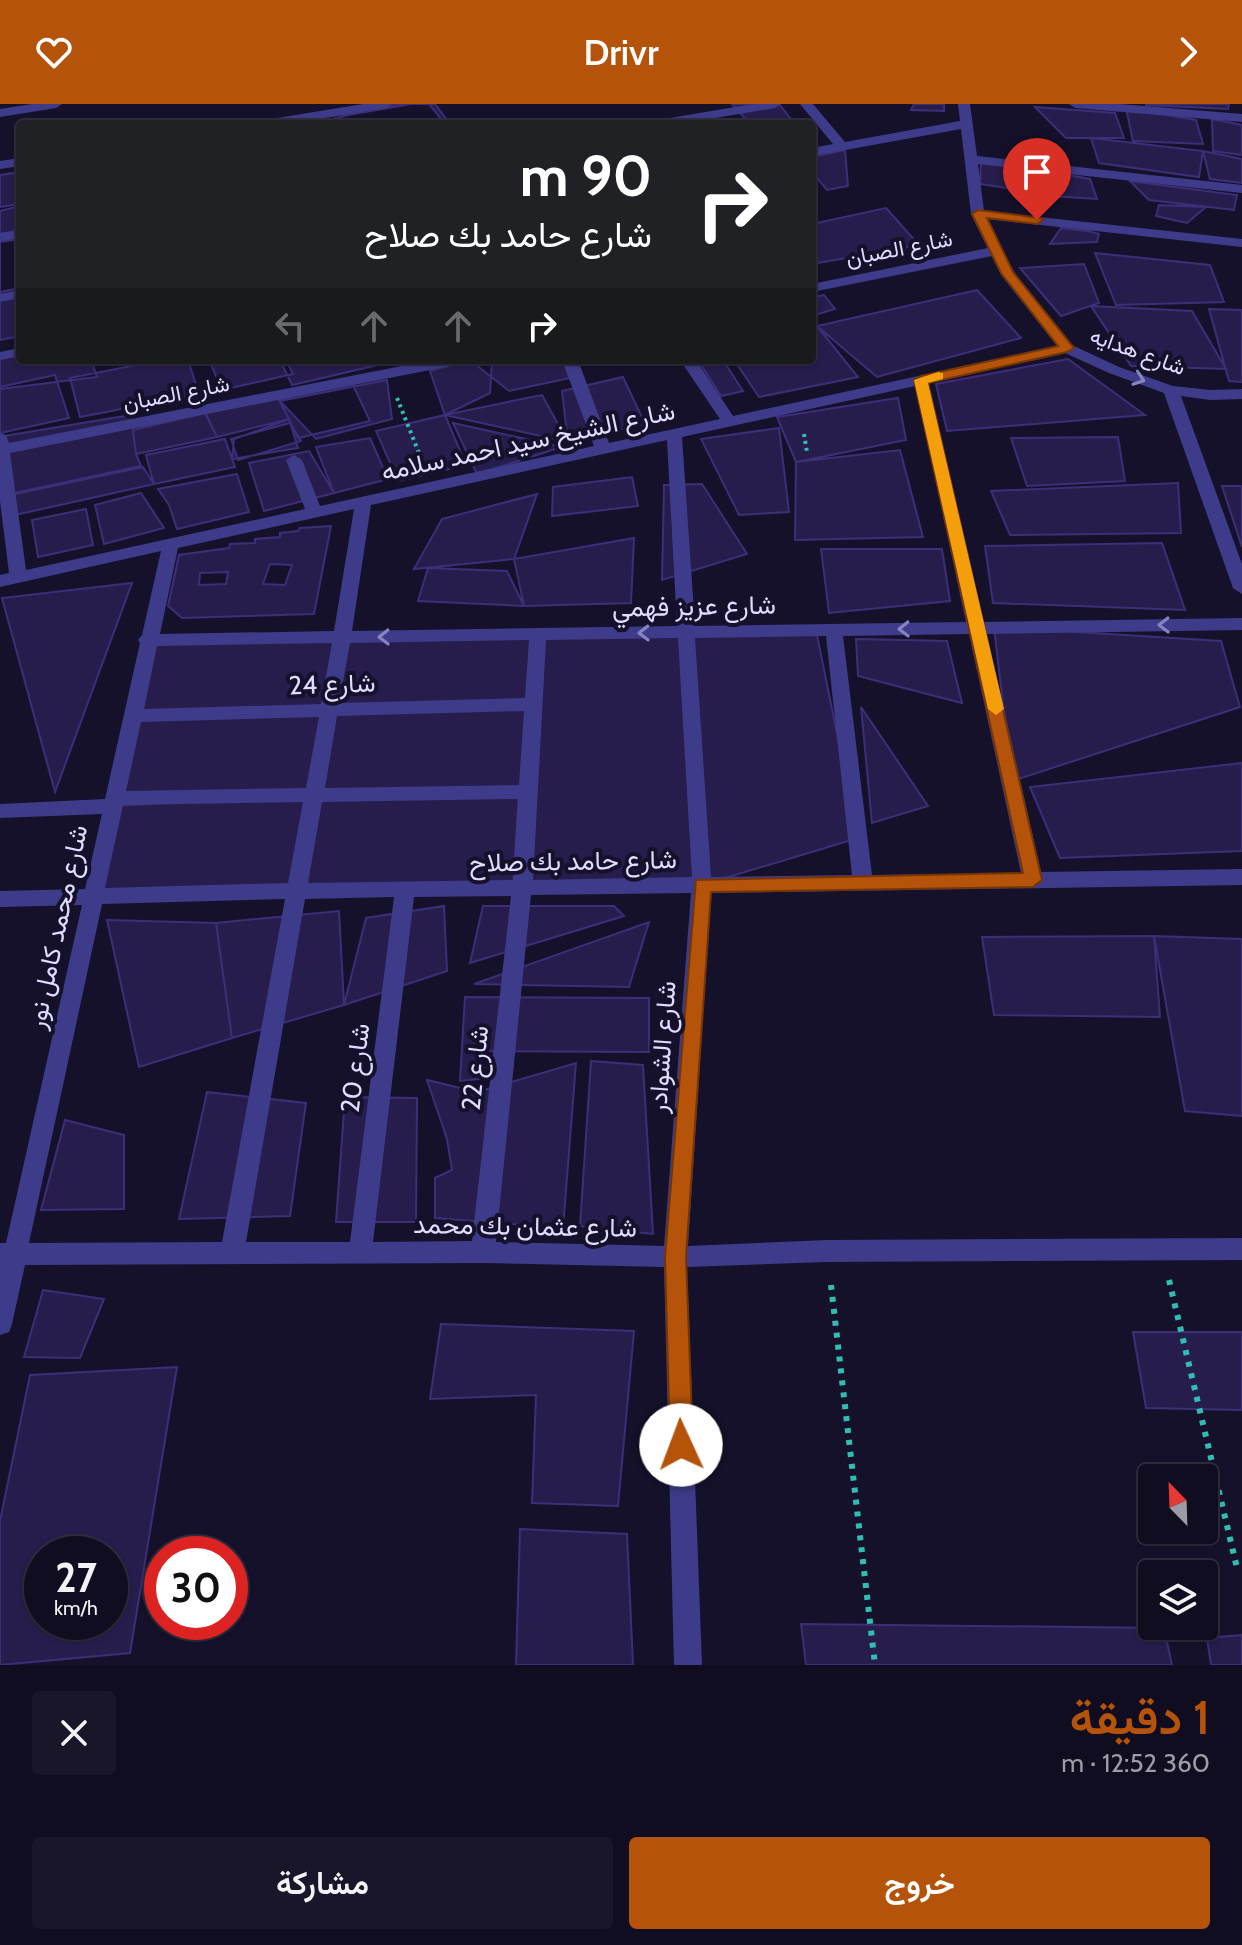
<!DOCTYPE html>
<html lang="ar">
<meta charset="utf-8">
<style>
:root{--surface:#100d20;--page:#191629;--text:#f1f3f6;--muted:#9c9ca5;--line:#302d3e;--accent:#b45309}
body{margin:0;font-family:Cabin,Vazirmatn,sans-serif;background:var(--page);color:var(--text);direction:rtl;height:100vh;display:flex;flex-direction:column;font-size:30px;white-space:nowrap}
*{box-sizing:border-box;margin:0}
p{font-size:26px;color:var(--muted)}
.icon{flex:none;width:44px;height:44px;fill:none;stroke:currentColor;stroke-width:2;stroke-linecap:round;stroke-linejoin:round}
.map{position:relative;height:1561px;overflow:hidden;direction:ltr}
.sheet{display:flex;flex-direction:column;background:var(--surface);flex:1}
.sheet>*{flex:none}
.top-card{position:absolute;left:16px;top:16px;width:800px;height:244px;border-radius:8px;box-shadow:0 2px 6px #0004,0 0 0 2px var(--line);direction:rtl;background:#202124;color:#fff;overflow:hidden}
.needle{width:52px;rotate:337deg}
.buttons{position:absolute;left:1138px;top:1360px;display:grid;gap:16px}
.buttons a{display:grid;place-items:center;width:80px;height:80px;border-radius:8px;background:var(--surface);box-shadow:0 2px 6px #0004,0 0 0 2px var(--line);font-size:40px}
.speed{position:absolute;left:24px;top:1432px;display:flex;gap:16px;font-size:40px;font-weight:700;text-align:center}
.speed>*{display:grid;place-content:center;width:104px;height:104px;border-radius:50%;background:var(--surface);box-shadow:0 2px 6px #0004,0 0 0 2px var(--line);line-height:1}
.speed small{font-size:20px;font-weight:400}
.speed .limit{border:12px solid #d22;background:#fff;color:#111}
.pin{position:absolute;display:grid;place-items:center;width:68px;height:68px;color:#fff;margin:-82px -34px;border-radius:50% 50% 50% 0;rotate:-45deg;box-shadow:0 0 8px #0007}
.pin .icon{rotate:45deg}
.me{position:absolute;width:88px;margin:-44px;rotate:358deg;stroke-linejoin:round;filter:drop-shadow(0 0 6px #0008)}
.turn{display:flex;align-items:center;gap:28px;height:168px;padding:0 32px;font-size:36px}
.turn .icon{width:104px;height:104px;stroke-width:2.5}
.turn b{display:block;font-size:56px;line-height:68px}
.lanes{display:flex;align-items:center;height:76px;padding:0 32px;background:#0003;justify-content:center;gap:40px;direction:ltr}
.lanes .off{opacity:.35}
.round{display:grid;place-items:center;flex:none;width:84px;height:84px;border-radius:8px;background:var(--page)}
.summary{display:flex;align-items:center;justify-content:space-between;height:136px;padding:0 32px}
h1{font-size:48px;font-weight:600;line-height:60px;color:var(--accent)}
.button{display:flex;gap:16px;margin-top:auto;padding:16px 32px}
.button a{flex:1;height:92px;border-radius:8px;background:var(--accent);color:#fff;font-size:32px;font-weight:600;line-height:92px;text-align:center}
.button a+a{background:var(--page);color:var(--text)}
header{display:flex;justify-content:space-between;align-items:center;height:104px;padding:0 32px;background:var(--accent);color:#fff;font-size:36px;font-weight:600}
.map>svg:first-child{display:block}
</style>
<header><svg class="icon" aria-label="forward" viewBox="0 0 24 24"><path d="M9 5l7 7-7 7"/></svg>Drivr<svg class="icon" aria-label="heart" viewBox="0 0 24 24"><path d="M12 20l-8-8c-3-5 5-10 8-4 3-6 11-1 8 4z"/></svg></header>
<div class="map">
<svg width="1242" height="1561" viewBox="0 0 1242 1561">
<rect width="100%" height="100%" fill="#15112b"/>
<!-- building -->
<path fill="#261d4c" stroke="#3c2f78" stroke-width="2" fill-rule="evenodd" d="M396,0H429L445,20H331L327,16Z
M411,0H435L450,20H348L342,12Z
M732,0H779L795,20H750Z
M914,0H944V7L911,6Z
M1146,0H1229L1228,5L1146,1Z
M1035,3L1115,9L1124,34H1066Z
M1126,4L1196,16L1203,40L1133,37Z
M1212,15L1242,21V51L1213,47Z
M1091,34L1203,47L1199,73L1099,59Z
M845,46L848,82L827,86L812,68V53Z
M1203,47L1242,55V79L1210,75Z
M981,58L1029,63L1037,76L1023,75L1020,86L980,80Z
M20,68V100L0,103V71Z
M1063,70L1090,75L1097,95L1049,92Z
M1130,77L1237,91L1234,106L1149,96Z
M1159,101L1206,103L1187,119L1156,112Z
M20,102V126L0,130V107Z
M886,104L919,141L812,160V120Z
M1061,124L1088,127L1099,130L1097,138L1050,140Z
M17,133L20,143V184L0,188V136Z
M20,135V184L0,188V138Z
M1095,149L1210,161L1224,198L1116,201Z
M1084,160L1099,199L1061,212L1020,164Z
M20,184V232L0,236V188Z
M977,186L1021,234L877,273L817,222Z
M824,191L835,205L812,212V193Z
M1091,202L1192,207L1226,265L1131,262Z
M1209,205L1242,206V278L1229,277Z
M817,222L858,273L759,293L734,256H812V223Z
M20,252V256H91L97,273L0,285V254Z
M1068,255L1145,311L947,327L936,280Z
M162,256H188L199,290L80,313L70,274Z
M209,256H286L293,270L222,286Z
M280,256H399L292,281Z
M470,256H492L490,289L445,311L430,267Z
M491,256H564L570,274L509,287L475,260Z
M698,256H723L743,287L721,292Z
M55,271L69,314L0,329V283Z
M623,273L645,320L568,338L562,287Z
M387,276L392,315L316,335L280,297Z
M352,279L370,317L298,334L279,295Z
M275,289L289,315L217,333L204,306Z
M542,291L568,338L445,311L512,297Z
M898,294L906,336L796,358L777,313Z
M205,309L217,333L136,350L133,326Z
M131,311L136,350L141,362L10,390L4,332Z
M445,311L466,361L398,377L376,327Z
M289,315L298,344L232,355L234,335Z
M290,319L301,337L238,356L231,335Z
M453,319L562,343L477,370Z
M779,324L789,408L739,411L701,335Z
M1118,333L1125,377L1027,382L1011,334Z
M370,334L388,375L334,389L316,343Z
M225,335L235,363L154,380L146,351Z
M900,346L923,433L795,436L796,358Z
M309,347L334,389L264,407L249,359Z
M143,363L154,380L15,411L10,391Z
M237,370L249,408L177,425L169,401L158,385Z
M632,373L638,402L552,412L553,383Z
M1178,379L1181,429L1010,431L991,387Z
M702,380L747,450L662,476L664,381Z
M1222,382H1242V443Z
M141,389L164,424L104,440L95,401Z
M537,390L514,455L414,465L442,415Z
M86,405L93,441L38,453L32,416Z
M331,422L314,510L182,514L168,502L179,451L229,444L230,440L255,439V435L280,433V429L298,427L300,424ZM270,460L292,461L285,481L263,480ZM228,468L226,480L199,481L200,469Z
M634,434L631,499L524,502L514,455Z
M1162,439L1185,506L993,499L985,442Z
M821,445H942L950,497L829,509Z
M428,464L507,467L524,502L418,497Z
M132,479L55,688L2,494Z
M994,523L1221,537L1240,603L1012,677Z
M816,526L858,734L702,781L688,528Z
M688,528L702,781L522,785L538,530Z
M538,530L533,600L329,606L342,534Z
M342,534L321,606L131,612L147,536Z
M856,535L947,537L962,599L858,572Z
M533,600L519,688L314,691L329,606Z
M861,603L928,702L872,719Z
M329,606L314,691L114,694L131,612Z
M1242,659V747L1060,754L1030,683Z
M519,688L513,785L297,787L314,691Z
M314,691L297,787L91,793L112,702Z
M444,802L447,867L344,901L366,814Z
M483,802H614L624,812L470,859Z
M339,807L344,901L232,934L216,819Z
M107,816L216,819L232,934L139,963Z
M649,818L629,883L474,880Z
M1154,832L1242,835V1012L1185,1007Z
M1154,832L1160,913L994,911L982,833Z
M465,893L649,894V948L484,947L479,975L460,977Z
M591,957L643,961L653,1130L580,1122Z
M576,959L563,1124L435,1114V1074L452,1066L447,1035L427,976L477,988Z
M207,988L306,999L290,1112L179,1115Z
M345,993L417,994L416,1118H336Z
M65,1016L124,1031V1105L41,1106Z
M43,1186L104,1195L80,1254L24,1253Z
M441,1220L634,1227L618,1402L532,1399L536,1291L430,1295Z
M1133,1228H1242V1306L1146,1304Z
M177,1263L130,1549L0,1561V1417L30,1271ZM42,1450H110V1518H42Z
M520,1425L627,1430L633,1561H516Z
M801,1520L1164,1524L1172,1561H806Z
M1242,1531V1561H1211L1207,1534Z"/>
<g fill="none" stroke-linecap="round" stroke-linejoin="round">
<!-- path-far1 -->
<path stroke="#31beb2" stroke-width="4" stroke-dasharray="3 4" stroke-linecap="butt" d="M397,294L423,359
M804,330L807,348"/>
<!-- path -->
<path stroke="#31beb2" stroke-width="6" stroke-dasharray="5 7" stroke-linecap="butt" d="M1169,1176L1237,1464
M831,1181L875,1561"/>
<!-- minor -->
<path fill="#3e3c8a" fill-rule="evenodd" d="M32,0H62L56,4L0,13V5Z
M363,0H392L386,4L288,20H259L265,16Z
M753,0H781L775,4L680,20H652L658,16Z
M800,0H813L845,38L960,17L958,0H970L977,52L1242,81V89L978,60L984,107L1242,135V143L987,115L1014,168L1072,241L1119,263L1173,282L1210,286L1242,285V295L1210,296L1181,292L1242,460V490L1233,484L1164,289L1109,269L1065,249L929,279L984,518L1242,514V526L987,530L1041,768L1242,765V781L711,789L688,1142L827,1136L1242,1134V1156L827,1158L687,1163L702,1561H674L664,1163L483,1159L25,1161L12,1220L9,1228L0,1231V1139H6L82,801L0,803V787L85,785L102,710L0,714V700L105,695L140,539L138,536L142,531L161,447L0,483V471L9,469L0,397V329L6,331L9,339L432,256H463L455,261L10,349L26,466L305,405L286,356L294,351L302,356L320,402L594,342L562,256H578L609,339L720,315L680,256H696L733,312L1057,242L1002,172L992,152L812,188V180L988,144L971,110L961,25L812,52V44L833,40ZM915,282L966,518L695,522L682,333ZM667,336L677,522L352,527L371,401ZM354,405L334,527L160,530L178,444ZM969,530L1021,769L872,771L843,532ZM826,532L852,771L711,773L695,534ZM678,534L692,773L533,776L546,536ZM529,536L525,594L339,599L350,539ZM332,539L321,600L144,605L157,542ZM524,607L519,681L325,684L337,612ZM319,613L306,684L126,687L141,618ZM518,695L513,776L308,779L322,698ZM303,698L288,779L105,784L123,701ZM691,789L664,1142L496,1138L531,791ZM511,792L472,1137L373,1138L414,793ZM394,793L350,1138H246L305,795ZM285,795L222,1138L29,1139L102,800Z
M1069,0H1120L1242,10V18L1075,4Z
M20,54V62L0,65V57Z
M20,126V134L0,137V129Z
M20,186V194L0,198V190Z
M20,244V252L0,256V248Z"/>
</g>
<!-- one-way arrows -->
<defs><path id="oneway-chevron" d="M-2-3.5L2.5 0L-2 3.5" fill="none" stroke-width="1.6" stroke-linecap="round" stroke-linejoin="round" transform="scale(2)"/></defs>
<g stroke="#8684bf">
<use href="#oneway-chevron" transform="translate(1139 275) rotate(19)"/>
<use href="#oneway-chevron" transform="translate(1164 521) rotate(179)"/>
<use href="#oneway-chevron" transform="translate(904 525) rotate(179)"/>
<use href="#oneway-chevron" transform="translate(644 529) rotate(179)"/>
<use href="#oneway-chevron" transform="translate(384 533) rotate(179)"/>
</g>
<!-- route -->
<path fill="#b45309" stroke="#753606" stroke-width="2" d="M978,106L1041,114L1043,116L1037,120L987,114L1013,168L1074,244L1067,248L928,279L1042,776L1033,783L711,788L686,1153L693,1341L689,1349L681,1352L673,1349L670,1341L665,1153L696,776L1023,769L914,276L921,272L1058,242L1001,169L972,110Z"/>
<!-- slow -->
<path fill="#f59e0b" d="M938,268L943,269V275L928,279L1004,605L996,611L988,605L914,276Z"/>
<g text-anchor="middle" stroke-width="8" stroke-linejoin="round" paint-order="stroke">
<!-- far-street labels -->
<g font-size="22" fill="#dfdcff" stroke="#15112b">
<text transform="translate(899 144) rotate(-11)" y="8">شارع الصبان</text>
<text transform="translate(1138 247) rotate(20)" y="8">شارع هدايه</text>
<text transform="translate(176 289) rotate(-11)" y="8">شارع الصبان</text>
</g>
<!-- street labels -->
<g font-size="26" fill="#dfdcff" stroke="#15112b">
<text transform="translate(528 337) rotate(-12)" y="9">شارع الشيخ سيد احمد سلامه</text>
<text transform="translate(694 502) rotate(-1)" y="9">شارع عزيز فهمي</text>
<text transform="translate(332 580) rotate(-2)" y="9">شارع 24</text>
<text transform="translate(573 757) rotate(-1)" y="9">شارع حامد بك صلاح</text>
<text transform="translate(57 823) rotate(-78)" y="9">شارع محمد كامل نور</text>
<text transform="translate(662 943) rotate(-86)" y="9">شارع الشوادر</text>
<text transform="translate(355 964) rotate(-83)" y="9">شارع 20</text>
<text transform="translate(475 964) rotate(-84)" y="9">شارع 22</text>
<text transform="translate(525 1122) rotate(1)" y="9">شارع عثمان بك محمد</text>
</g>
</g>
</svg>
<div class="buttons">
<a><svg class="needle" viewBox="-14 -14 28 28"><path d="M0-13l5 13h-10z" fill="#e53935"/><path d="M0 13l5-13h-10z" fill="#9c9ca5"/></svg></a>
<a><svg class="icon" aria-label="layers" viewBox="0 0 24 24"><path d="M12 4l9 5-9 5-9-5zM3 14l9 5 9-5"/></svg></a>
</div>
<div class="speed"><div>27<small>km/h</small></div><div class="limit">30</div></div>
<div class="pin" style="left:1037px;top:116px;background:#d93025"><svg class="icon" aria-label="arrive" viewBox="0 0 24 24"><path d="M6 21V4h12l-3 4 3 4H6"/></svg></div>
<svg class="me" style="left:681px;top:1341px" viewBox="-20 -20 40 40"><circle r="19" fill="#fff"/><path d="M0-13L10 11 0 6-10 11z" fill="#b45309"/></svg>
<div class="top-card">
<div class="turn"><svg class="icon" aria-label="right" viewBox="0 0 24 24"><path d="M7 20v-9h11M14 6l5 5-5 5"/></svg><div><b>90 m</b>شارع حامد بك صلاح</div></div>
<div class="lanes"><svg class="icon off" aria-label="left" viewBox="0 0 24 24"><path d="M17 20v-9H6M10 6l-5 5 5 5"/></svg><svg class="icon off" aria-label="ahead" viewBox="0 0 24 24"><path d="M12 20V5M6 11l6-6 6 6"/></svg><svg class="icon off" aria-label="ahead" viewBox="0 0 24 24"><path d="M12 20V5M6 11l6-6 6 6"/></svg><svg class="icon" aria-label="right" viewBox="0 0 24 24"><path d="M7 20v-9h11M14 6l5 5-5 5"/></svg></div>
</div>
</div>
<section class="sheet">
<div class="summary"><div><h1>1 دقيقة</h1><p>360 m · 12:52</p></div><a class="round"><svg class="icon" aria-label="close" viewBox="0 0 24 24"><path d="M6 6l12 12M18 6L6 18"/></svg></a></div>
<div class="button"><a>خروج</a><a>مشاركة</a></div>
</section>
